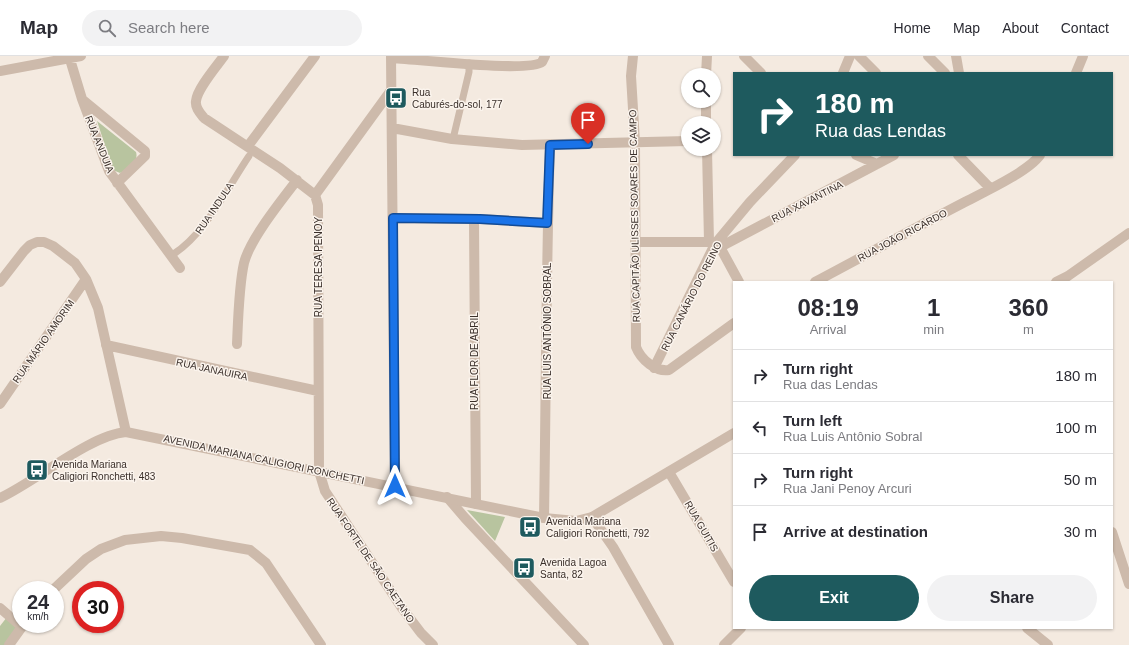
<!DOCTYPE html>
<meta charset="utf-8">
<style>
:root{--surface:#fff;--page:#f2f2f3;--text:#2b2b33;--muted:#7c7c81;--line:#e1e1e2;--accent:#1e5a5e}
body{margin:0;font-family:Helvetica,sans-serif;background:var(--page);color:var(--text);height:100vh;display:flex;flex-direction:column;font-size:15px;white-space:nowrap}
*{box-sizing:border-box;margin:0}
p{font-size:13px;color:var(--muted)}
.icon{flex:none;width:22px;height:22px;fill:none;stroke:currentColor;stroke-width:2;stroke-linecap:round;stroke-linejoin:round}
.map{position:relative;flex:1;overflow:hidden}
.sheet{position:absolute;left:733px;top:225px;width:380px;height:348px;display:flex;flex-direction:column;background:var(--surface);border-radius:0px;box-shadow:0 1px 3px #0004}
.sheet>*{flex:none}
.banner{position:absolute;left:733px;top:16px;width:380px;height:84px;border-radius:0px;box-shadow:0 1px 3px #0004;background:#1e5a5e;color:#fff;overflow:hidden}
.tools{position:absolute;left:681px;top:12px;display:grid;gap:8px}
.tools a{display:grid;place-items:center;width:40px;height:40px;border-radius:50%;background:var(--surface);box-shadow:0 1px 3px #0004;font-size:20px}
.speed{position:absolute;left:12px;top:525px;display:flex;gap:8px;font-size:20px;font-weight:700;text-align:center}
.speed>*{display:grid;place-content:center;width:52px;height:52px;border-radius:50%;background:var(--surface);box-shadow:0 1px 3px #0004;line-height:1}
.speed small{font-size:10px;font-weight:400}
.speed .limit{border:6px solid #d22;background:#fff;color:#111}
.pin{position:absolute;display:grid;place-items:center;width:34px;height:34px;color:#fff;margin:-41px -17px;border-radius:50% 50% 50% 0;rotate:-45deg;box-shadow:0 0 4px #0007}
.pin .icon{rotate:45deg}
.me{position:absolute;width:44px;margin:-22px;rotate:0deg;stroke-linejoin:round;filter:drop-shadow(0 0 3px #0008)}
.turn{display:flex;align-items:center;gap:14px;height:84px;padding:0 16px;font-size:18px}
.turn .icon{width:52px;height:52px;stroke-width:2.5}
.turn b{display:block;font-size:28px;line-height:34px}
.eta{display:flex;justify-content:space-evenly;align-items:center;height:68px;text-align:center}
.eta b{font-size:24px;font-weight:700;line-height:28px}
.button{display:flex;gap:8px;margin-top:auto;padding:8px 16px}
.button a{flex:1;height:46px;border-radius:24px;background:var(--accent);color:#fff;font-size:16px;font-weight:700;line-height:46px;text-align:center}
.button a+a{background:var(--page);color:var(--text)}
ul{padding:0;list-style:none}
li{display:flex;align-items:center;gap:12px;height:52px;padding:0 16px;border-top:1px solid var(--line)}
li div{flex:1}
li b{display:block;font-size:15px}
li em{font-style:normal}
header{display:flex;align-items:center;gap:24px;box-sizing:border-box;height:56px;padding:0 20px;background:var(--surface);border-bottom:1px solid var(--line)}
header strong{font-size:19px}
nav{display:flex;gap:22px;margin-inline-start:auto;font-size:14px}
.search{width:280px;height:36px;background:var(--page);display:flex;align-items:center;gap:10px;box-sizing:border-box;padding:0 14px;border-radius:22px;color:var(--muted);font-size:15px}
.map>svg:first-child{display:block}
</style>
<header>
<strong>Map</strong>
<div class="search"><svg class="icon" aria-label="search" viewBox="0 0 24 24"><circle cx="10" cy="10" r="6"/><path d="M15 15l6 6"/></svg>Search here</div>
<nav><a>Home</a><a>Map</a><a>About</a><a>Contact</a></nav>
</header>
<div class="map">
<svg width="1129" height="589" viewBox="0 0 1129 589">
<rect width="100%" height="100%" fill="#f4eae0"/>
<!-- green -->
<path fill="#b8c49f" d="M97,65L136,96C139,106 129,113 120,117L113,114Z
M467,454L505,461L495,485Z
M7,561L19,571L5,589H0V570Z"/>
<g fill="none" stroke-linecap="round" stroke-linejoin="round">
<!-- pedestrian -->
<path stroke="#cdbaab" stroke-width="7" d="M453,83L469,16V7
M172,199C204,180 228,131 249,100"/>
<!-- minor -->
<path stroke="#cdbaab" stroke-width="10" d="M69,0L82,43L109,115L180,212
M224,0C216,11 197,33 196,45C195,52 200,57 204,62L280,112L315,139
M391,0L395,430
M633,0L631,20L635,86L636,291C641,304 656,316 669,314L734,267
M744,0L761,17
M859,0L876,17
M928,0L945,17
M956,0L959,17
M391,2C415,3 529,17 542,6L545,0
M0,15L81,0
M843,17L850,0
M1076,17L1083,0
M706,19L707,0
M392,33L315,139L318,149L319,415L325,435L402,552L421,577L433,589
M83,44L145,95V100L117,127
M706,45V67
M392,72L452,83L522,89L688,85
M248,90L315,0
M707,93L709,186L720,191L739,226
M856,99L877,108
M958,99L990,132
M393,162L480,163L547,167
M474,163L476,448
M635,186H709
M720,191L894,99
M0,226L24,195L30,189L37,186H44L53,190L75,207L86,223L98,252L126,376
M815,226C864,200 913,173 963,147C982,137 1028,116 1040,99
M237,288C238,265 239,229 244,207C250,183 281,145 297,124
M106,289L318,335
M654,312L715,188L750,146L795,99
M0,348L86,223
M669,416L734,526
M447,441L465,462L584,589
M592,461L613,491L669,589
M544,462C546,338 546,213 550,89
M1112,476L1129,528
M53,534L86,503L101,493L125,484L161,480L182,482L250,494L266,507L321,589
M0,552L22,571
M1027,572L1048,589
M9,589L24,568
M724,589L741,572"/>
<!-- tertiary -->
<path stroke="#cdbaab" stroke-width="10" d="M1056,226L1068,220L1129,177
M0,442C35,426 90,379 126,376L544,462L576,465L592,461L734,377"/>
</g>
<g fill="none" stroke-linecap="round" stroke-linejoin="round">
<!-- route casing -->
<g stroke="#114b97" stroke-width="10">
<path id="route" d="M395,430L393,162L480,163L547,167L550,89L588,88"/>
</g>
<!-- route -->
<use href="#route" stroke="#1a73e8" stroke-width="7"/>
</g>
<!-- icons -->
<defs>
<g id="bus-square" transform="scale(1.15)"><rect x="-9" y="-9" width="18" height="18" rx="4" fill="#1e5a5e" stroke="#fbf4ed"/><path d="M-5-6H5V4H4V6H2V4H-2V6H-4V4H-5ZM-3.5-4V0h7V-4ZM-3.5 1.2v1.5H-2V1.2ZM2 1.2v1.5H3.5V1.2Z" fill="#fff"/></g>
</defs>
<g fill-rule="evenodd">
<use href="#bus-square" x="396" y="42"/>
<use href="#bus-square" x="37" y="414"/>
<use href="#bus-square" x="530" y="471"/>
<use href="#bus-square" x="524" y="512"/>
</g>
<g text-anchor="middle" stroke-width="3" stroke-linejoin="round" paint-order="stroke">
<!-- poi labels -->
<g font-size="10" fill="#3a2f2a" stroke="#fbf4ed" text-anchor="start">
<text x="412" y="40">Rua<tspan x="412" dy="12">Caburés-do-sol, 177</tspan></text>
<text x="52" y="412">Avenida Mariana<tspan x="52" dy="12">Caligiori Ronchetti, 483</tspan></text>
<text x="546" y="469">Avenida Mariana<tspan x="546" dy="12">Caligiori Ronchetti, 792</tspan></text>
<text x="540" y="510">Avenida Lagoa<tspan x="540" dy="12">Santa, 82</tspan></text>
</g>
<!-- street labels -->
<g font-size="10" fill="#3a2f2a" stroke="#fbf4ed">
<text transform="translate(100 88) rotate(68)" y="4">RUA ANDUIA</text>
<text transform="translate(807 145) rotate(-27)" y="4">RUA XAVANTINA</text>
<text transform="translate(214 152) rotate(-56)" y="4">RUA INDULA</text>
<text transform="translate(634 160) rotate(-91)" y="4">RUA CAPITÃO ULISSES SOARES DE CAMPO</text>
<text transform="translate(902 179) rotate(-28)" y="4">RUA JOÃO RICARDO</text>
<text transform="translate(318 211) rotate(-90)" y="4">RUA TERESA PENOY</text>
<text transform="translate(691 240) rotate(-63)" y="4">RUA CANÁRIO DO REINO</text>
<text transform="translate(547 275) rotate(-90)" y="4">RUA LUIS ANTÔNIO SOBRAL</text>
<text transform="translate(43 285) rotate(-55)" y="4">RUA MÁRIO AMORIM</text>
<text transform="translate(474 305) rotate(-90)" y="4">RUA FLOR DE ABRIL</text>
<text transform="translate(212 313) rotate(12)" y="4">RUA JANAUIRA</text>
<text transform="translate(264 403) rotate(12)" y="4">AVENIDA MARIANA CALIGIORI RONCHETTI</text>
<text transform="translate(702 470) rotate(60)" y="4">RUA GUITIS</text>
<text transform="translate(371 504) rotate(56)" y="4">RUA FORTE DE SÃO CAETANO</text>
</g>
</g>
</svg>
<div class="tools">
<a><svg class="icon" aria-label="search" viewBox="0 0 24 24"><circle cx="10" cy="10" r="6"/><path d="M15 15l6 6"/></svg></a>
<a><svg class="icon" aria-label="layers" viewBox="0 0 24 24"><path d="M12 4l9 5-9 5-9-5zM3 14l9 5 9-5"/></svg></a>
</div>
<div class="speed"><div>24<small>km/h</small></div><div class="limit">30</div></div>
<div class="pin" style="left:588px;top:88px;background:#d93025"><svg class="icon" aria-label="arrive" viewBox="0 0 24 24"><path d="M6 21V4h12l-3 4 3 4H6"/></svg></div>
<svg class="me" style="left:395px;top:430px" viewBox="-20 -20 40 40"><path d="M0-17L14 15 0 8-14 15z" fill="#1a73e8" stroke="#fff" stroke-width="4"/></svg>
<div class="banner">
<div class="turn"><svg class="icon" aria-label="right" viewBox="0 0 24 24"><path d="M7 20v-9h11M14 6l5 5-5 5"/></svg><div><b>180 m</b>Rua das Lendas</div></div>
</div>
<section class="sheet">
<div class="eta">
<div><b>08:19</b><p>Arrival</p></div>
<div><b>1</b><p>min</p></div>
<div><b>360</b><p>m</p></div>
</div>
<ul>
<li><svg class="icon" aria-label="right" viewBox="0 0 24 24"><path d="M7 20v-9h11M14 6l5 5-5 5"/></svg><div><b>Turn right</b><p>Rua das Lendas</p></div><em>180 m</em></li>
<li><svg class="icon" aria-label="left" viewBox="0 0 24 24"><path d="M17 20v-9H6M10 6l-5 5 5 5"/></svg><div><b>Turn left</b><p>Rua Luis Antônio Sobral</p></div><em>100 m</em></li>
<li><svg class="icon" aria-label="right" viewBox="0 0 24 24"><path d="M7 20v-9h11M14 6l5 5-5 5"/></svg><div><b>Turn right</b><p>Rua Jani Penoy Arcuri</p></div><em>50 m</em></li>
<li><svg class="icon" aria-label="arrive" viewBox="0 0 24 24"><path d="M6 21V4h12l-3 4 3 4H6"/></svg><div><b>Arrive at destination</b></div><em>30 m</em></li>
</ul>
<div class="button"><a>Exit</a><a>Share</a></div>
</section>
</div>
